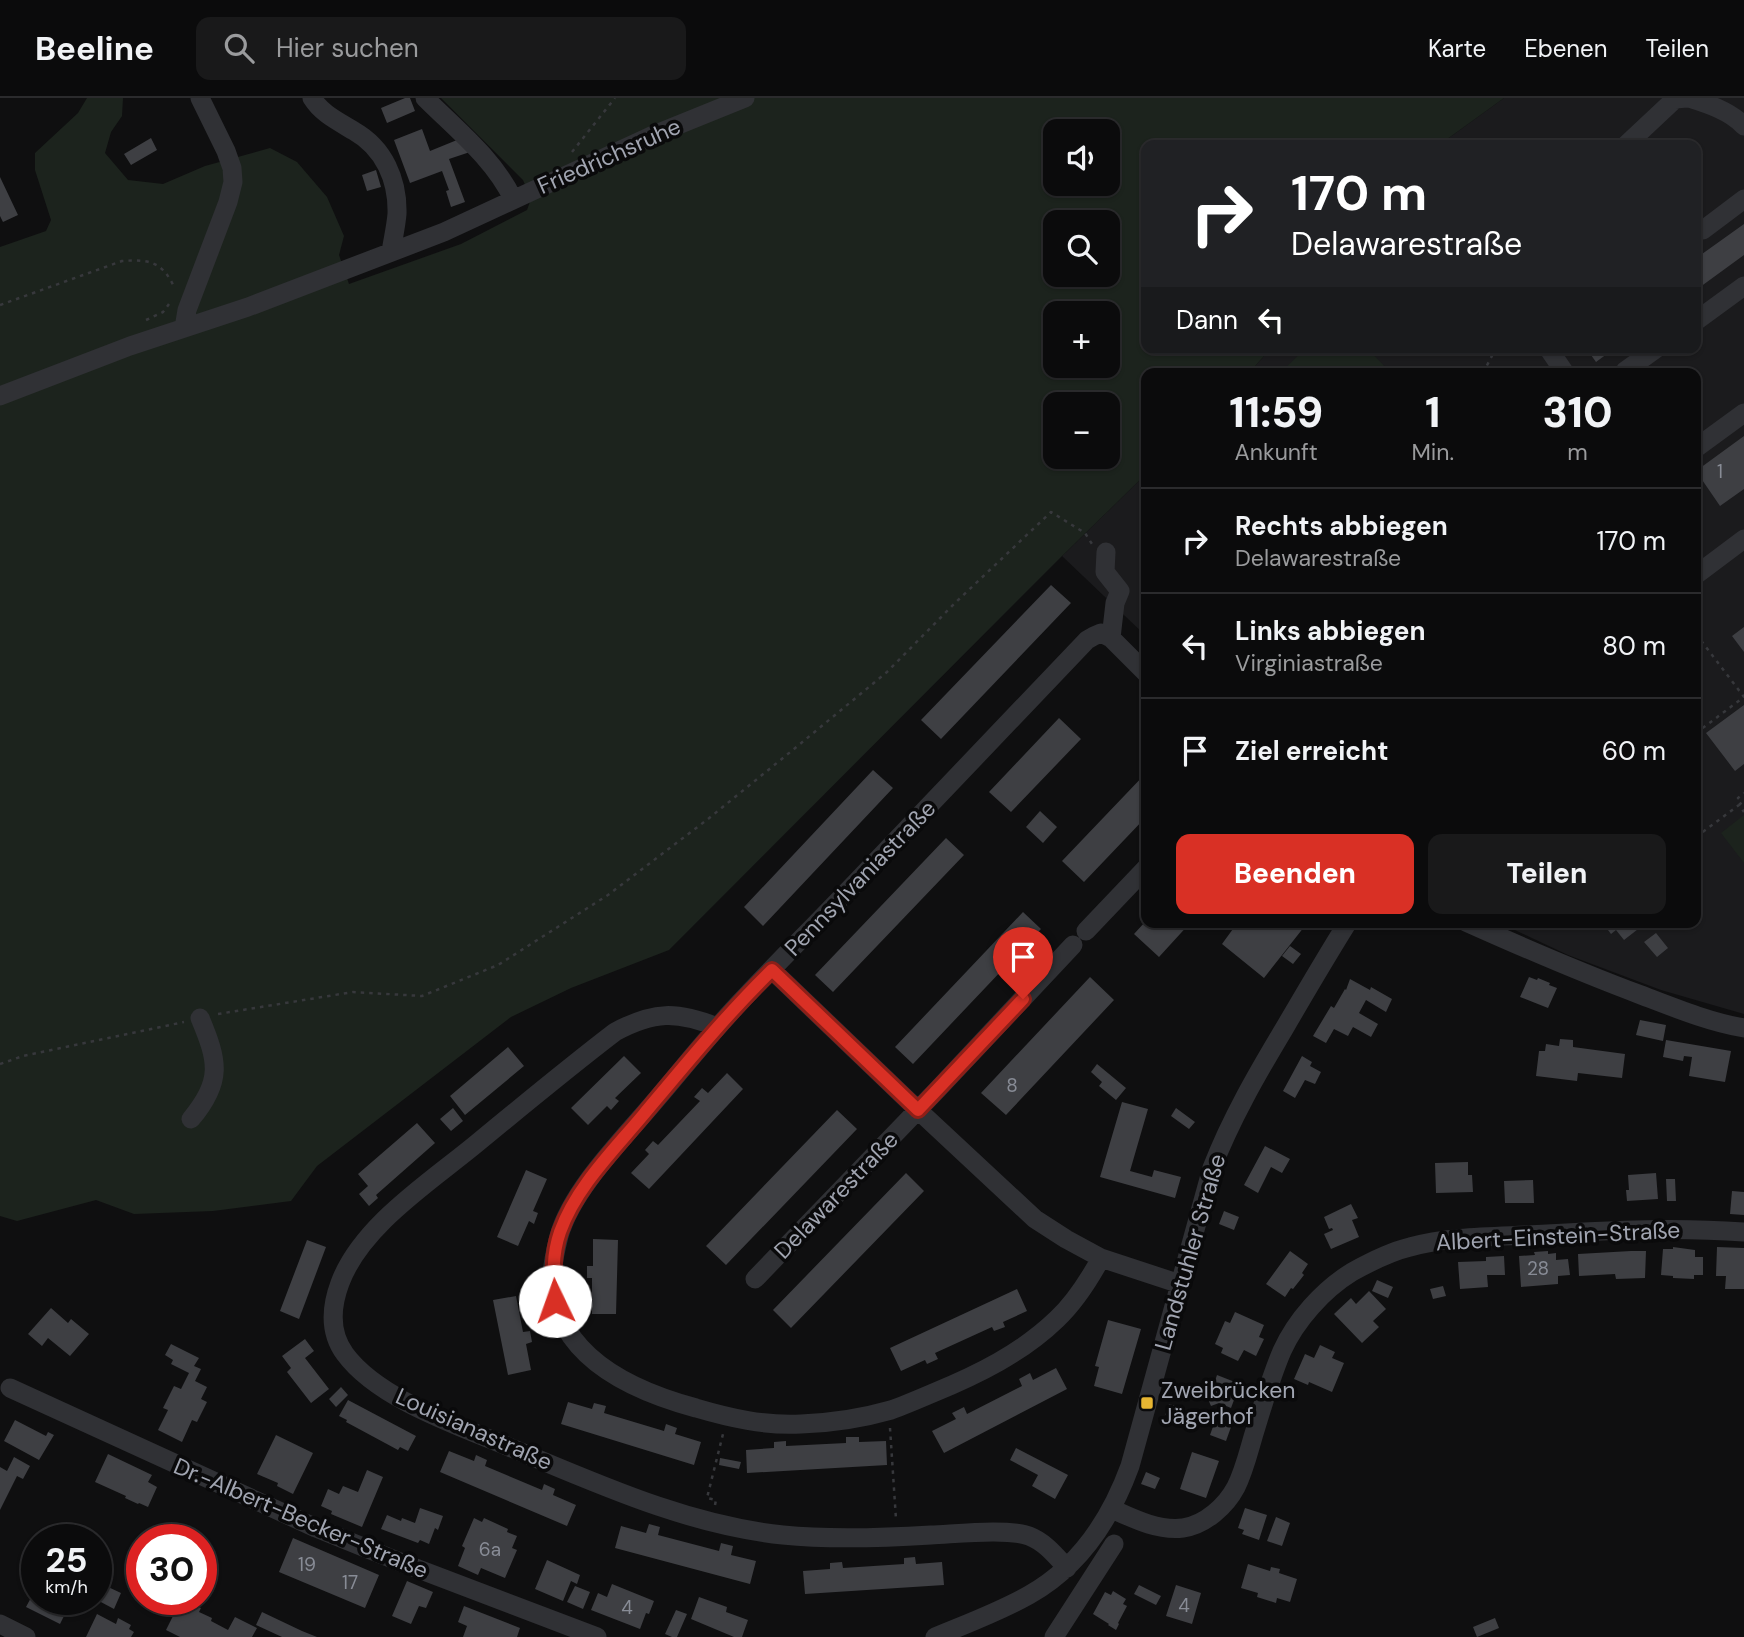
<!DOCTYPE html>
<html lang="de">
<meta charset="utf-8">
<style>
:root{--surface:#0b0b0c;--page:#19191a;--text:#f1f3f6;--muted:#9a9b9d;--line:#2b2b2d;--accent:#d93025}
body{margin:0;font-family:"DM Sans",sans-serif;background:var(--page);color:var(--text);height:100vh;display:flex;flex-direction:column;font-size:26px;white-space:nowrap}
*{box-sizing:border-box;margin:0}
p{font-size:23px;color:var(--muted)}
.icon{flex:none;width:38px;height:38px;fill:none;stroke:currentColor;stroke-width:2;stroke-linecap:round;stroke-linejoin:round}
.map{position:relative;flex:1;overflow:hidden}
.drawer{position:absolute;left:1141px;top:270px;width:560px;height:560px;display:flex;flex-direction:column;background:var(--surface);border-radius:14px;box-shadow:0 2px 5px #0004,0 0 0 2px var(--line)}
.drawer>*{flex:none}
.guide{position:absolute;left:1141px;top:42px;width:560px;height:214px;border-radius:14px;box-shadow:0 2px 5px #0004,0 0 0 2px var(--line);background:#202124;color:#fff;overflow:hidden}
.fabs{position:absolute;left:1043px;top:21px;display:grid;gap:14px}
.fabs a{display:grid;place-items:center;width:77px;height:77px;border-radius:14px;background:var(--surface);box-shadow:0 2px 5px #0004,0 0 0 2px var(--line);font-size:35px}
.speed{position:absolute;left:21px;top:1426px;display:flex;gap:14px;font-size:35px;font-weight:700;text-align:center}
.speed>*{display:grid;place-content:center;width:91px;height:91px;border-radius:50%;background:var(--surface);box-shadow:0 2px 5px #0004,0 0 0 2px var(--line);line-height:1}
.speed small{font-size:18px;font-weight:400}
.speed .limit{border:10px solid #d22;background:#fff;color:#111}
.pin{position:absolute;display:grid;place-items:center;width:60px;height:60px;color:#fff;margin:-72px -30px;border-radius:50% 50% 50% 0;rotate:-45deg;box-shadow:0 0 7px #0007}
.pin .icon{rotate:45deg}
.me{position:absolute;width:77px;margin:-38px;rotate:357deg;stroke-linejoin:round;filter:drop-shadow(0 0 5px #0008)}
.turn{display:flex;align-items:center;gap:24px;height:147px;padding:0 35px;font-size:32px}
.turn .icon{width:91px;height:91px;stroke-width:2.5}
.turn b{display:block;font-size:49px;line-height:60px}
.then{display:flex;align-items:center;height:66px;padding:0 35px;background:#0003;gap:14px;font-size:26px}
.eta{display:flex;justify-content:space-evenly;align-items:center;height:119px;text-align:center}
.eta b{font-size:42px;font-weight:800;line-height:49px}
.action{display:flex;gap:14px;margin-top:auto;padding:14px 35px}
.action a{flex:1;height:80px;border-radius:14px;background:var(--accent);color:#fff;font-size:28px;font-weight:800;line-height:80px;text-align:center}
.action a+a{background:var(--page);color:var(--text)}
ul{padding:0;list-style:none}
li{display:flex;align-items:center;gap:21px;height:105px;padding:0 35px;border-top:2px solid var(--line)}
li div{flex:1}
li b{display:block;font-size:26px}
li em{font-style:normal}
header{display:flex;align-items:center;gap:42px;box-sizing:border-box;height:98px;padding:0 35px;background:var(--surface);border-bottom:2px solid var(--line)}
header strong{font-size:33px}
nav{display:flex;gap:38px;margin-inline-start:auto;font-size:24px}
.search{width:490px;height:63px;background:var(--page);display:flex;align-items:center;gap:18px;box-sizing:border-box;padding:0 24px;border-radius:14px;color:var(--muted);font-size:26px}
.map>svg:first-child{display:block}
</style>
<header>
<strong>Beeline</strong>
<div class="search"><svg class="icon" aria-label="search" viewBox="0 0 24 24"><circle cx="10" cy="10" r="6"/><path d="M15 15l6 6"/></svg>Hier suchen</div>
<nav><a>Karte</a><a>Ebenen</a><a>Teilen</a></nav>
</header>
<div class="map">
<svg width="1744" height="1539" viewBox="0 0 1744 1539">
<rect width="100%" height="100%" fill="#0f0f10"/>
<!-- built -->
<path fill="#1b1b1d" d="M1504,0H1744V916L1661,892L1568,857L1498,824H1696V275H1249L1271,250H1696V47H1439Z
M1146,376V538L1062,458Z"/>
<!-- green -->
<path fill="#1c231d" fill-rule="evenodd" d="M87,0H123L122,18L111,34L105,55L128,82L163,86L205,68L270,50L297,64L327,99L344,138L339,157L349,186L461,146L527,112L531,101L523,82L441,0H1504L1439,47H1146V250H1271L1249,275H1146V376L1062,458L669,852L571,890L511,919L317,1068L291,1103L213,1113L134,1116L96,1102L17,1123L0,1118V149L46,133L51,122L35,72V55L78,15ZM1055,33H1108V86H1055ZM1055,124H1108V177H1055ZM1055,215H1108V268H1055ZM1055,306H1108V359H1055Z
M1306,250H1367L1388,272L1385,275H1280Z
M1744,717V765L1721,735Z"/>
<!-- building -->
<path fill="#3e3f43" d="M405,0H410L415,13L387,25L381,10Z
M422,31L430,53L457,42L470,54L449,61L465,104L451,109L446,93L449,92L442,73L410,85L394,42Z
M151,40L157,52L131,67L124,56Z
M376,72L381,89L367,93L362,77Z
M0,79L18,117L3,124L0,118Z
M1744,126V157L1696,192V147L1702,156Z
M1586,250H1615L1596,264Z
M1744,338V391L1720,408L1696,373Z
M1051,487L1071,505L941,641L921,622Z
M1744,529V554L1732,538Z
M1744,607V666L1735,673L1706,635Z
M1059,620L1081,641L1011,714L989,694Z
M873,672L893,690L763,828L744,809Z
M1146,675V719L1084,784L1062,763Z
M1040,713L1057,729L1043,745L1026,729Z
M946,740L964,757L833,894L815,877Z
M1023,814L1041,831L913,966L895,949Z
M1145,824H1191L1159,859L1134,836Z
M1238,824H1308L1264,880L1222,846Z
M1602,824H1639L1642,828L1624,842L1616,832L1611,836Z
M1656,835L1668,850L1657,859L1644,844Z
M1290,848L1301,856L1293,866L1282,858Z
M1090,879L1114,902L1006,1017L981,995Z
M1529,879L1537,882L1538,880L1550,885L1549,887L1557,890L1548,910L1520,899Z
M1350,881L1370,892L1371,889L1392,901L1386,914L1366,902L1359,915L1378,926L1371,939L1353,929L1348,938L1334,931L1326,945L1313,938L1331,908L1334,910L1345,891L1346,892Z
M1640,922L1666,927L1663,943L1636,937Z
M1560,941L1573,942V949L1625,956L1622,980L1578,975L1577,983L1536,978L1539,953H1545L1546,946L1559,948Z
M1666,942L1731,953L1725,984L1689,978L1692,959L1684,958L1683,963L1663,959Z
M508,949L524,968L465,1017L450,998Z
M624,958L641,975L615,1000L619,1003L611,1012L607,1008L588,1027L571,1010Z
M1302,958L1312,964L1310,968L1321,974L1315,986L1305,982L1295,1000L1283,993Z
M1097,966L1126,990L1116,1002L1099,988L1102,984L1091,974Z
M727,975L743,991L649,1091L631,1075L649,1056L645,1052L653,1043L658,1047L700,1003L694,999L702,990L708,995Z
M1122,1004L1148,1011L1130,1073L1152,1079L1154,1072L1181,1079L1175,1100L1100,1079Z
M453,1010L463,1023L451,1033L440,1021Z
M1176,1010L1195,1024L1189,1031L1171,1018Z
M837,1012L857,1031L726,1167L706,1148Z
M417,1025L435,1045L376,1097L378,1100L369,1108L359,1096L368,1088L358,1076Z
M1265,1048L1290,1061L1282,1075L1271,1069L1258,1095L1244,1087Z
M1468,1064V1077H1472L1473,1094L1436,1095L1435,1065Z
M526,1072L547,1081L533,1113L538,1115L534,1126L529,1123L518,1148L497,1139Z
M906,1075L924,1093L791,1230L773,1212Z
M1656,1075L1658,1101L1627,1103L1626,1092H1629L1628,1077Z
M1666,1081H1675L1676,1103H1667Z
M1533,1082L1534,1105H1505L1504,1083Z
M1732,1093L1744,1094V1117L1730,1116Z
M1351,1106L1358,1120L1352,1122L1359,1139L1331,1151L1324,1136L1333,1132L1332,1130L1329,1131L1324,1119Z
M1224,1113L1239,1119L1234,1132L1219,1126Z
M593,1141L618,1142L616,1216H592V1180H587V1168H593Z
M307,1142L326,1149L299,1221L280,1213Z
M1673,1149L1695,1152V1159H1703V1177H1694V1181L1673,1180V1178L1661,1177L1663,1151H1673Z
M1717,1149L1744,1150V1191H1725L1726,1178H1716Z
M1290,1153L1308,1166L1302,1175L1304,1177L1293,1191L1291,1190L1285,1199L1266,1186Z
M1548,1153V1156L1556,1155V1162L1568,1161L1570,1177L1558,1178V1186L1521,1189L1519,1158L1535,1157L1534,1154Z
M1631,1153H1646L1645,1180L1616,1181L1615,1176L1579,1178L1578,1156Z
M1504,1158L1505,1177H1487L1488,1189L1460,1191L1458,1164L1486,1163V1159Z
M1377,1182L1393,1189L1388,1200L1372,1193Z
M1443,1188L1446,1198L1433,1201L1430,1191Z
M1017,1191L1027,1213L1003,1224L1005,1229L994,1233L992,1229L935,1255L938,1261L927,1266L925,1262L901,1273L890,1250Z
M1369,1193L1386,1211L1373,1223L1379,1229L1362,1245L1334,1216L1351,1200L1356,1206Z
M516,1198L523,1234L530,1233L532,1244L526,1246L531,1272L508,1277L493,1202Z
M51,1210L68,1225L71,1221L89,1236L70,1258L48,1240L42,1248L28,1236Z
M1235,1214L1264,1227L1259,1239L1264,1241L1256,1258L1244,1252L1238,1263L1221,1255L1223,1250L1215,1246L1225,1223L1230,1225Z
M1108,1222L1141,1231L1122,1296L1094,1288L1099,1269L1095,1268Z
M305,1241L314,1253L305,1260L329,1291L311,1305L287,1274L291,1270L282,1258Z
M171,1246L199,1260L194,1268L201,1271L195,1283L207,1289L201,1301L207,1304L197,1324L192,1322L182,1344L158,1332L168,1312L163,1310L174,1288L181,1291L189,1275L171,1266L173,1262L165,1257Z
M1320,1247L1335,1254L1332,1260L1344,1265L1332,1294L1309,1284L1308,1287L1294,1281L1305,1256L1314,1260Z
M1056,1270L1067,1291L944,1355L932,1333L956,1321L952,1315L964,1309L967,1316L1022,1288L1019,1281L1030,1275L1033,1282Z
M1217,1277L1240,1286L1231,1310L1219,1305L1211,1308L1204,1292L1213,1289Z
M341,1289L348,1297L336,1309L329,1301Z
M348,1302L416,1338L408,1353L400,1349L398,1352L346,1324L347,1322L339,1318Z
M568,1304L592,1311L594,1305L606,1308L604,1315L664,1333L666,1326L677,1330L675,1336L701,1344L694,1367L561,1326Z
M1169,1306L1179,1309L1175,1320L1165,1317Z
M15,1322L46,1338L48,1334L54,1337L39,1362L4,1343Z
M1215,1323L1231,1329L1226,1343L1210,1337Z
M276,1337L313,1355L293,1396L277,1388L278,1385L257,1376Z
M846,1339H859V1344L886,1343L887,1367L747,1375L746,1352L774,1350V1344L786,1343V1348L846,1345Z
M1016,1350L1068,1377L1055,1401L1032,1388L1038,1377L1010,1362Z
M449,1353L474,1363L476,1357L487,1362L485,1368L542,1392L544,1386L555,1391L553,1397L576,1407L567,1428L440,1374Z
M1192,1354L1219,1363L1206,1400L1180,1391Z
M108,1356L152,1377L148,1384L157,1389L148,1409L139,1405L138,1406L125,1400L126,1398L95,1384Z
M14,1359L30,1368L23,1381L17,1378L0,1412V1369L7,1373Z
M720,1360L741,1364L739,1371L719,1367Z
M367,1372L383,1379L362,1429L331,1416L332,1413L321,1408L328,1391L339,1396L343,1388L358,1394Z
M1146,1374L1160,1380L1155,1391L1141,1386Z
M420,1410L443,1418L438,1432L435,1430L429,1446L420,1442L418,1445L381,1431L387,1417L401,1423L402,1420L415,1425Z
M1245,1410L1267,1417L1259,1442L1242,1436L1244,1432L1238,1430Z
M1276,1419L1290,1425L1282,1448L1267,1443Z
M474,1420L482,1424L484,1420L508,1431L507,1434L517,1438L512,1450L517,1452L505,1480L481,1470L478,1477L458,1468L465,1450L462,1448Z
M649,1426L660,1429L658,1437L719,1453L721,1445L733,1448L731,1457L756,1463L750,1486L615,1450L621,1428L646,1435Z
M293,1440L379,1477L365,1510L279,1474Z
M915,1459L916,1466L942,1464L944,1487L805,1496L803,1473L830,1471V1465L842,1464L843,1470L904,1466V1460Z
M547,1462L580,1477L577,1486L571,1483L563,1503L535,1491Z
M1248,1466L1270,1473L1271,1469L1280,1471L1279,1475L1297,1481L1290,1504L1277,1500L1276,1505L1257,1499L1258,1495L1241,1490Z
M407,1483L433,1494L426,1510L419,1508L411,1526L392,1518Z
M612,1486L654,1503L649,1516L646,1515L640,1531L591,1512L598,1495L607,1499Z
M1139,1487L1161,1498L1156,1507L1134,1496Z
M1176,1487L1201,1495L1192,1526L1166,1518Z
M106,1488L121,1495L114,1511L99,1503Z
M575,1488L590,1494L583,1511L567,1504Z
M1113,1493L1126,1501L1123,1506L1127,1508L1118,1525L1119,1526L1116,1532L1108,1527L1109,1526L1093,1516L1105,1494L1111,1497Z
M34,1494L37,1496V1502H72L60,1526L26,1509Z
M699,1499L727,1509L726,1514L748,1522L742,1539H734L691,1521Z
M181,1502L201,1510L199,1514L212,1520L211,1523L228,1532L235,1519L257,1530L252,1539H180L166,1532Z
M464,1508L520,1530L517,1539H463L467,1528L458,1524Z
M676,1512L687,1516L677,1539H672L665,1536Z
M262,1514L302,1533L317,1539H282L256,1527Z
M97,1516L116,1526L118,1520L131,1527L129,1531L134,1534L131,1539H86Z
M1495,1520L1499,1530L1477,1539L1473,1529Z"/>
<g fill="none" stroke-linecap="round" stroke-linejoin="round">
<!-- path -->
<path stroke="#37383c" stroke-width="2.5" stroke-dasharray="3.5 5" stroke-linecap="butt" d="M572,54L615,0
M0,207L122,163C150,161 163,164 175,191
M146,222L163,214L169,206
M1483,275L1496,250
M1696,536L1744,599L1696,635
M1739,707L1742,704L1738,700L1744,695
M1696,739L1739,707L1744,714
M1696,759L1697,760L1696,762
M218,916L353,894L422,898L498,867L608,797L708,721L794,651L887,574L955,505L1051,414L1085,435L1092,446
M0,966L23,958L184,924
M890,1330L896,1421
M715,1407L716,1402L707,1400L723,1336"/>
<!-- minor -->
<path stroke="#303135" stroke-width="19" d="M312,0C322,16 338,23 354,33C384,50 398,82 397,116C396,128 393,141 391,154
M425,0C456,31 494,61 513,101
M1689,0C1708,6 1730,13 1744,28
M1626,47L1675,1L1687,0
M1696,132H1703L1744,101
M1696,223L1744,188
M184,230L187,212L228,104L233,84L232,70L226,53L200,0
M1548,250L1565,275
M1627,275L1625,273L1657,250
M0,298L130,248L248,209L444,134L651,38L745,0
M1696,350L1744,315
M1106,454L1105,474L1120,493L1115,505L1111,540
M1696,477L1744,441
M1466,824C1524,850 1582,875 1641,897C1675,910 1709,924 1744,930
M1086,833L1146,770
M772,872L918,1012L1035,1121L1066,1141L1101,1160L1180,1186
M717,929C677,913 654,913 615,934C568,970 522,1008 476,1046C430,1084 361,1128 340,1185C331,1209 329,1234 345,1256C378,1301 459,1328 509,1349C598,1386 687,1427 783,1437C832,1442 882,1440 931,1437C956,1436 1007,1430 1029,1438C1045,1444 1056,1458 1067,1470
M191,1021C223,983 218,963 200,920
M1101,1160C1089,1182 1075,1204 1057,1221C1022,1255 977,1277 933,1295C919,1301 905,1307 891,1312C863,1320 830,1325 801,1326C765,1328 730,1320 696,1310C629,1292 552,1256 552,1176C553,1164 556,1150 559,1138C572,1091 624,1040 655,1003C685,968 713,932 745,899C783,859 823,819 861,779C937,700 1012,621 1087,542L1094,538L1101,535L1111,540L1146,575
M755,1181L938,991L1073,847
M10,1290L316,1430L400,1464L597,1539
M1112,1411C1134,1421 1158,1433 1183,1430C1205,1427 1226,1408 1236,1389C1244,1373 1248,1356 1253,1339C1262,1310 1270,1281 1282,1253C1296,1222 1323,1192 1352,1174C1370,1164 1389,1154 1410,1149C1454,1137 1502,1139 1547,1136C1613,1132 1678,1129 1744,1134
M0,1526L26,1539
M935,1539C966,1526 999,1514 1029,1497C1079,1469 1111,1420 1130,1368L1212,1070C1231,1021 1257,976 1284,931C1305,895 1326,859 1348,824
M1054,1539L1114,1446"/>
</g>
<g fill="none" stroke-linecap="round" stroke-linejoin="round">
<!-- route casing -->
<g stroke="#8d1f18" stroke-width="18">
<path id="route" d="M555,1203C553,1179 552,1157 560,1134C576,1089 614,1052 644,1016C685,967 726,917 772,872L918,1012L1023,901"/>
</g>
<!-- route -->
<use href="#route" stroke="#d93025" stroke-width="12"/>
</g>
<!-- markers -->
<rect fill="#e6b532" stroke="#0a0a0b" stroke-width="2.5" x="1140" y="1298" width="14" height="14" rx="3.5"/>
<g text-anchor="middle" stroke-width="7" stroke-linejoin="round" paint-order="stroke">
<!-- number labels -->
<g font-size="19" fill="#888c96">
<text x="1720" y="380">1</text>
<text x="1012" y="994">8</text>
<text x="1538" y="1177">28</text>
<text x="490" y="1458">6a</text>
<text x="307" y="1473">19</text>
<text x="350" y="1491">17</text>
<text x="1184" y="1514">4</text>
<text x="627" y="1516">4</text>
</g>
<!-- street labels -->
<g font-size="23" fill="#a1a5b1" stroke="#0a0a0b">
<text transform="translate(609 58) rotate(-24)" y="8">Friedrichsruhe</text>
<text transform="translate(860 780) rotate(-46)" y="8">Pennsylvaniastraße</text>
<text transform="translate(836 1097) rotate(-46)" y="8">Delawarestraße</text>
<text transform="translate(1558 1138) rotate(-3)" y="8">Albert-Einstein-Straße</text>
<text transform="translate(1190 1154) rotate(-74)" y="8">Landstuhler Straße</text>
<text transform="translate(474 1331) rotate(24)" y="8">Louisianastraße</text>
<text transform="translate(301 1420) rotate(23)" y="8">Dr.-Albert-Becker-Straße</text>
</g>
<!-- poi labels -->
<g font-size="23" fill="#a1a5b1" stroke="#0a0a0b" text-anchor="start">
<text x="1161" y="1300">Zweibrücken<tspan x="1161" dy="26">Jägerhof</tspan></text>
</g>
</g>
</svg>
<div class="fabs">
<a><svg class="icon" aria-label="sound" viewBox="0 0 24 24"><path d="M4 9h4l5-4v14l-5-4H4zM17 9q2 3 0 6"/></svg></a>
<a><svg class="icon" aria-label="search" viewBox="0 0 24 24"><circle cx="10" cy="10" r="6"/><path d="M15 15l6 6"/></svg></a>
<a>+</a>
<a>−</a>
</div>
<div class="speed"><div>25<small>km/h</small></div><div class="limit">30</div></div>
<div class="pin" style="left:1023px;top:901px;background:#d93025"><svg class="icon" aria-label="arrive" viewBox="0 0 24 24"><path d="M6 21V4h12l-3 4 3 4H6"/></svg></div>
<svg class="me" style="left:555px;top:1203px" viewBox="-20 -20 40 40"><circle r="19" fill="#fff"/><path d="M0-13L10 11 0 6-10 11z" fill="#d93025"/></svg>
<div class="guide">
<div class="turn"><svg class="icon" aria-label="right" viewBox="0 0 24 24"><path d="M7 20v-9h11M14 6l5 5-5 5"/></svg><div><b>170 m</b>Delawarestraße</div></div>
<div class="then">Dann<svg class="icon" aria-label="left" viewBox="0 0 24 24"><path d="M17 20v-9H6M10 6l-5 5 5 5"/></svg></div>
</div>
<section class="drawer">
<div class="eta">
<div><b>11:59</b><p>Ankunft</p></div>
<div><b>1</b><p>Min.</p></div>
<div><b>310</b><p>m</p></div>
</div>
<ul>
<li><svg class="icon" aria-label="right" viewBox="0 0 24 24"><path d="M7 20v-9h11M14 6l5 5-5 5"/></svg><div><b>Rechts abbiegen</b><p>Delawarestraße</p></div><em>170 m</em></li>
<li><svg class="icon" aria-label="left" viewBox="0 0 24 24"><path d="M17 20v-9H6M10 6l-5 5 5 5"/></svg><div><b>Links abbiegen</b><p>Virginiastraße</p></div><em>80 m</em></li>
<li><svg class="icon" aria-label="arrive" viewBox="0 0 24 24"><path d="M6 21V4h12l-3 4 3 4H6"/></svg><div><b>Ziel erreicht</b></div><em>60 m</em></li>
</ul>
<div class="action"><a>Beenden</a><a>Teilen</a></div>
</section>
</div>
